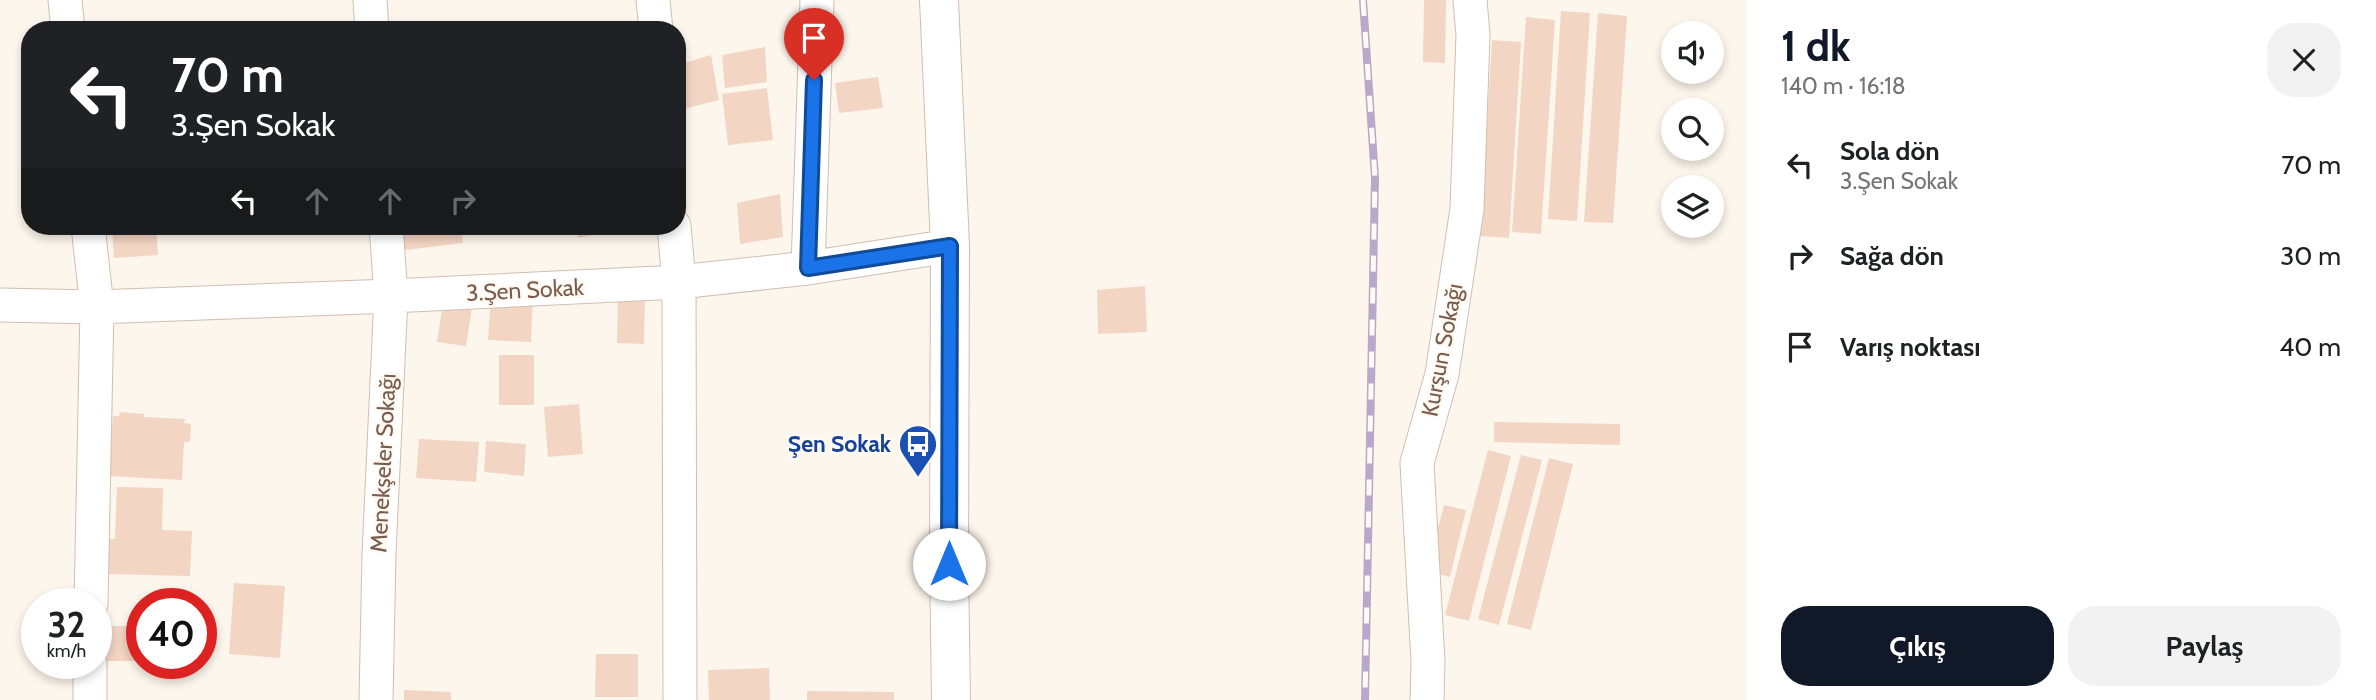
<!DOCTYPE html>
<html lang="tr">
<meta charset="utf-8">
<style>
:root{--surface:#fff;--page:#f2f2f2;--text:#202124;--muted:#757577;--accent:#111827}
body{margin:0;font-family:Cabin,sans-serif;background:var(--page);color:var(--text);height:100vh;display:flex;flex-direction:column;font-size:26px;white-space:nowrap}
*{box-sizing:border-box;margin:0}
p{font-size:23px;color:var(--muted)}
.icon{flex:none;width:38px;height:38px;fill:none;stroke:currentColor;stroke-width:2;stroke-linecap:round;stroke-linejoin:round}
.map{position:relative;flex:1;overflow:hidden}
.details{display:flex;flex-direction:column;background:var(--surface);width:630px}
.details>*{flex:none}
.hud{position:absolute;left:21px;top:21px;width:665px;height:214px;border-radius:28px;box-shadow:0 4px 10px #0003;background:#202124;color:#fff;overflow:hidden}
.buttons{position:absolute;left:1661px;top:21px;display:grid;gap:14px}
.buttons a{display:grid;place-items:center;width:63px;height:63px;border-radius:50%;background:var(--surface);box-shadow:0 4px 10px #0003;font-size:35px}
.speed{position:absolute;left:21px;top:588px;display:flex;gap:14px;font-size:35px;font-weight:700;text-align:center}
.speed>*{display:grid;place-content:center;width:91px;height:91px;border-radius:50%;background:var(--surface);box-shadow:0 4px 10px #0003;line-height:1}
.speed small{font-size:18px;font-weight:400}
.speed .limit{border:10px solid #d22;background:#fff;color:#111}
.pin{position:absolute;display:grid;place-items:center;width:60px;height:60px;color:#fff;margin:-72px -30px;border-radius:50% 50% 50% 0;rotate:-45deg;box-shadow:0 0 7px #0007}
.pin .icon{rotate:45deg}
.me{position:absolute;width:77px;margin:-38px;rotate:0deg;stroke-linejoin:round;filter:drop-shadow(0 0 5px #0008)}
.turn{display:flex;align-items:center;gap:24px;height:147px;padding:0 35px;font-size:32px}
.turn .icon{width:91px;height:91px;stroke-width:2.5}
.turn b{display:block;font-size:49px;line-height:60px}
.lanes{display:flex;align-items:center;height:66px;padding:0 35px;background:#0003;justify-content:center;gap:35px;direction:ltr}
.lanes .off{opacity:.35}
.round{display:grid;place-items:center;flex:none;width:74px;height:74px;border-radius:28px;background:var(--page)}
.head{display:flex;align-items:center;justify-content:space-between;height:119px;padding:0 35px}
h1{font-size:42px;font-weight:700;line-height:52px;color:var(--accent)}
.action{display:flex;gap:14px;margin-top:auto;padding:14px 35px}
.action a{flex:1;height:80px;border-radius:28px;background:var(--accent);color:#fff;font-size:28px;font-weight:700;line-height:80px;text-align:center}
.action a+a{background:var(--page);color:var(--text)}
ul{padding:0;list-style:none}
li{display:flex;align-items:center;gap:21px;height:91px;padding:0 35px}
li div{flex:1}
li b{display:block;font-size:26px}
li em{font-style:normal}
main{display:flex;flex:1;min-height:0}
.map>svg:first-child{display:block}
</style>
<main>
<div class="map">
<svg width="1746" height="700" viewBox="0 0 1746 700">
<rect width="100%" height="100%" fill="#fdf6ec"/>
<!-- building -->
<path fill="#f3d5c3" d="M1424,0H1446L1445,63L1423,62Z
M1561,11L1590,13L1577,221L1548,219Z
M1598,13L1627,16L1613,223L1584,222Z
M1526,17L1555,20L1541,234L1512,232Z
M1492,40L1521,42L1509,238L1480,236Z
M765,47L767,82L725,88L722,55Z
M711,55L719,100L680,110L677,65Z
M878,77L883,108L839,113L835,83Z
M767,88L773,140L728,145L722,94Z
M780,194L783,237L740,244L737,203Z
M112,226H156L158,255L114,258Z
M394,226H461L463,243L397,251Z
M576,226H632V227L578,238Z
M1145,286L1147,332L1098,334L1097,290Z
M618,292H645L644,344L617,343Z
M491,295L533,297L531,342L488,340Z
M443,302L472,307L466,346L437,342Z
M499,355H534V405H499Z
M579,404L583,454L548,457L544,407Z
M120,412L144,414V417L185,419L184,423L191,424L190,442H184L182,480L109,476L113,416H119Z
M1494,422L1620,424V445L1494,442Z
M419,439L479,442L476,482L416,478Z
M486,441L526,444L524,476L484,472Z
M1488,450L1511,456L1469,621L1445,615Z
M1521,455L1542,460L1499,625L1478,619Z
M1549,458L1573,464L1531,630L1507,624Z
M117,487L163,488L162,530L192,531L190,576L105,574L106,539H115Z
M1444,505L1466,510L1450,577L1427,571Z
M234,583L285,586L280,658L229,654Z
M107,626H142V661H107Z
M596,654H638V697H595Z
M769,668L770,700H709L708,670Z
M404,690L451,692V700H404Z
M807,691L894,692V700H807Z"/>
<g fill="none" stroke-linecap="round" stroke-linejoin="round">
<!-- minor casing -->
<g stroke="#d1beb0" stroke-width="35">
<path id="minor" d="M65,0L68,30
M370,0L372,30
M653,0L656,30
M88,226L97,307L91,604
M674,226L679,282L680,700
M808,268L817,0
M0,305L97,307L391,296L679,282L808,268L950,246
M90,700V663
M376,700L379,554L391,296L386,226
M1427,700L1428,662L1417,463L1442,374L1467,209L1473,35L1470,0"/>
</g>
<!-- tertiary casing -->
<g stroke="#d1beb0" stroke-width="40">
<path id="tertiary" d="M939,0L950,246L949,564L951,700"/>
</g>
<!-- minor -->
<use href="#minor" stroke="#fff" stroke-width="33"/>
<!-- tertiary -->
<use href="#tertiary" stroke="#fff" stroke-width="38"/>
<!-- rail casing -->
<g stroke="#b9a8c9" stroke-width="8">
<path id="rail" d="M1363,0L1375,178L1365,700"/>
</g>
<!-- rail -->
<use href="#rail" stroke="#fffaf3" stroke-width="5" stroke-dasharray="16" stroke-linecap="butt"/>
</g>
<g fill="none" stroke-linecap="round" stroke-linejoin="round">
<!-- route casing -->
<g stroke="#114b97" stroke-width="18">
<path id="route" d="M814,80L808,268L950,246L949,564"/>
</g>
<!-- route -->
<use href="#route" stroke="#1a73e8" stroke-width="12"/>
</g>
<!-- icons -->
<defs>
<g id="bus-pin" transform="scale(2.0125)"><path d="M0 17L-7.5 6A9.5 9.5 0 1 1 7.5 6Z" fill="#1a4fb4" stroke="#fffaf3"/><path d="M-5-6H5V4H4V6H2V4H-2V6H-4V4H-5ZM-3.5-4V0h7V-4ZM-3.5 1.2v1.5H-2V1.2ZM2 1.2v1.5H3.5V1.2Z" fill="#fff"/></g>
</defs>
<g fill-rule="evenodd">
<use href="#bus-pin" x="918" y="444"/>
</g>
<g text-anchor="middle" stroke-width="5" stroke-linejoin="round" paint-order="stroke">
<!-- street labels -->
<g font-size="23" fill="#7a5c4d" stroke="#fffaf3">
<text transform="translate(525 290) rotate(-3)" y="8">3.Şen Sokak</text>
<text transform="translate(1442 350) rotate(-79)" y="8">Kurşun Sokağı</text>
<text transform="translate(383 463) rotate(-87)" y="8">Menekşeler Sokağı</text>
</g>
<!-- transit labels -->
<g font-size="23" font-weight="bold" fill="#164399" stroke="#fffaf3" text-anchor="end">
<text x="891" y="452">Şen Sokak</text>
</g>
</g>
</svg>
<div class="buttons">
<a><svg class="icon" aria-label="sound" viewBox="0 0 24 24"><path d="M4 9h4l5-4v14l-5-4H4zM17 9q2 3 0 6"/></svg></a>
<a><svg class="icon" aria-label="search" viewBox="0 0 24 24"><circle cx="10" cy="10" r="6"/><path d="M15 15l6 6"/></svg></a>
<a><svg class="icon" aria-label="layers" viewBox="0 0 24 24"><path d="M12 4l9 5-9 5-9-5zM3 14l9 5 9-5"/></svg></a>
</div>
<div class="speed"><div>32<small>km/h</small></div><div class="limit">40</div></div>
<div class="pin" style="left:814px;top:80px;background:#d93025"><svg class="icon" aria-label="arrive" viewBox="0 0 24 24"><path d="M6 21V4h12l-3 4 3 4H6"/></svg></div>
<svg class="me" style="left:949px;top:564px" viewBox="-20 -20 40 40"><circle r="19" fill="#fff"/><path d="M0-13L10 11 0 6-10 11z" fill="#1a73e8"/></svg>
<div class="hud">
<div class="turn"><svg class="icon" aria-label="left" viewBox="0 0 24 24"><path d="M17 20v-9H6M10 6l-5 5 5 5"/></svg><div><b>70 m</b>3.Şen Sokak</div></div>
<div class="lanes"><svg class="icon" aria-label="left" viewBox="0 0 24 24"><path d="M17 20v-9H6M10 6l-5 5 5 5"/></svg><svg class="icon off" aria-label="ahead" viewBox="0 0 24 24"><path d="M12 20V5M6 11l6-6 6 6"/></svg><svg class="icon off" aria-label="ahead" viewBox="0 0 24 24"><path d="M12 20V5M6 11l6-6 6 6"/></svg><svg class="icon off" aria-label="right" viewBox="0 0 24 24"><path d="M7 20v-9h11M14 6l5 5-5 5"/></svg></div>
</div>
</div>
<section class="details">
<div class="head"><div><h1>1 dk</h1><p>140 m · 16:18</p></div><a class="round"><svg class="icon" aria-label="close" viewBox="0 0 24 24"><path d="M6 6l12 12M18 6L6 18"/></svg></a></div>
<ul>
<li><svg class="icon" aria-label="left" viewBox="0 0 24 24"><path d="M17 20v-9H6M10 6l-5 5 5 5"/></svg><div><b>Sola dön</b><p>3.Şen Sokak</p></div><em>70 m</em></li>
<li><svg class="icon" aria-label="right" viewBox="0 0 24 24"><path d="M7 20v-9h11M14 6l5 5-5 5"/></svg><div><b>Sağa dön</b></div><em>30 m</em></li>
<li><svg class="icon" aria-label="arrive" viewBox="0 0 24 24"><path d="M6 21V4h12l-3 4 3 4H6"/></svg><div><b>Varış noktası</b></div><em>40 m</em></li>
</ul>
<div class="action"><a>Çıkış</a><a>Paylaş</a></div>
</section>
</main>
